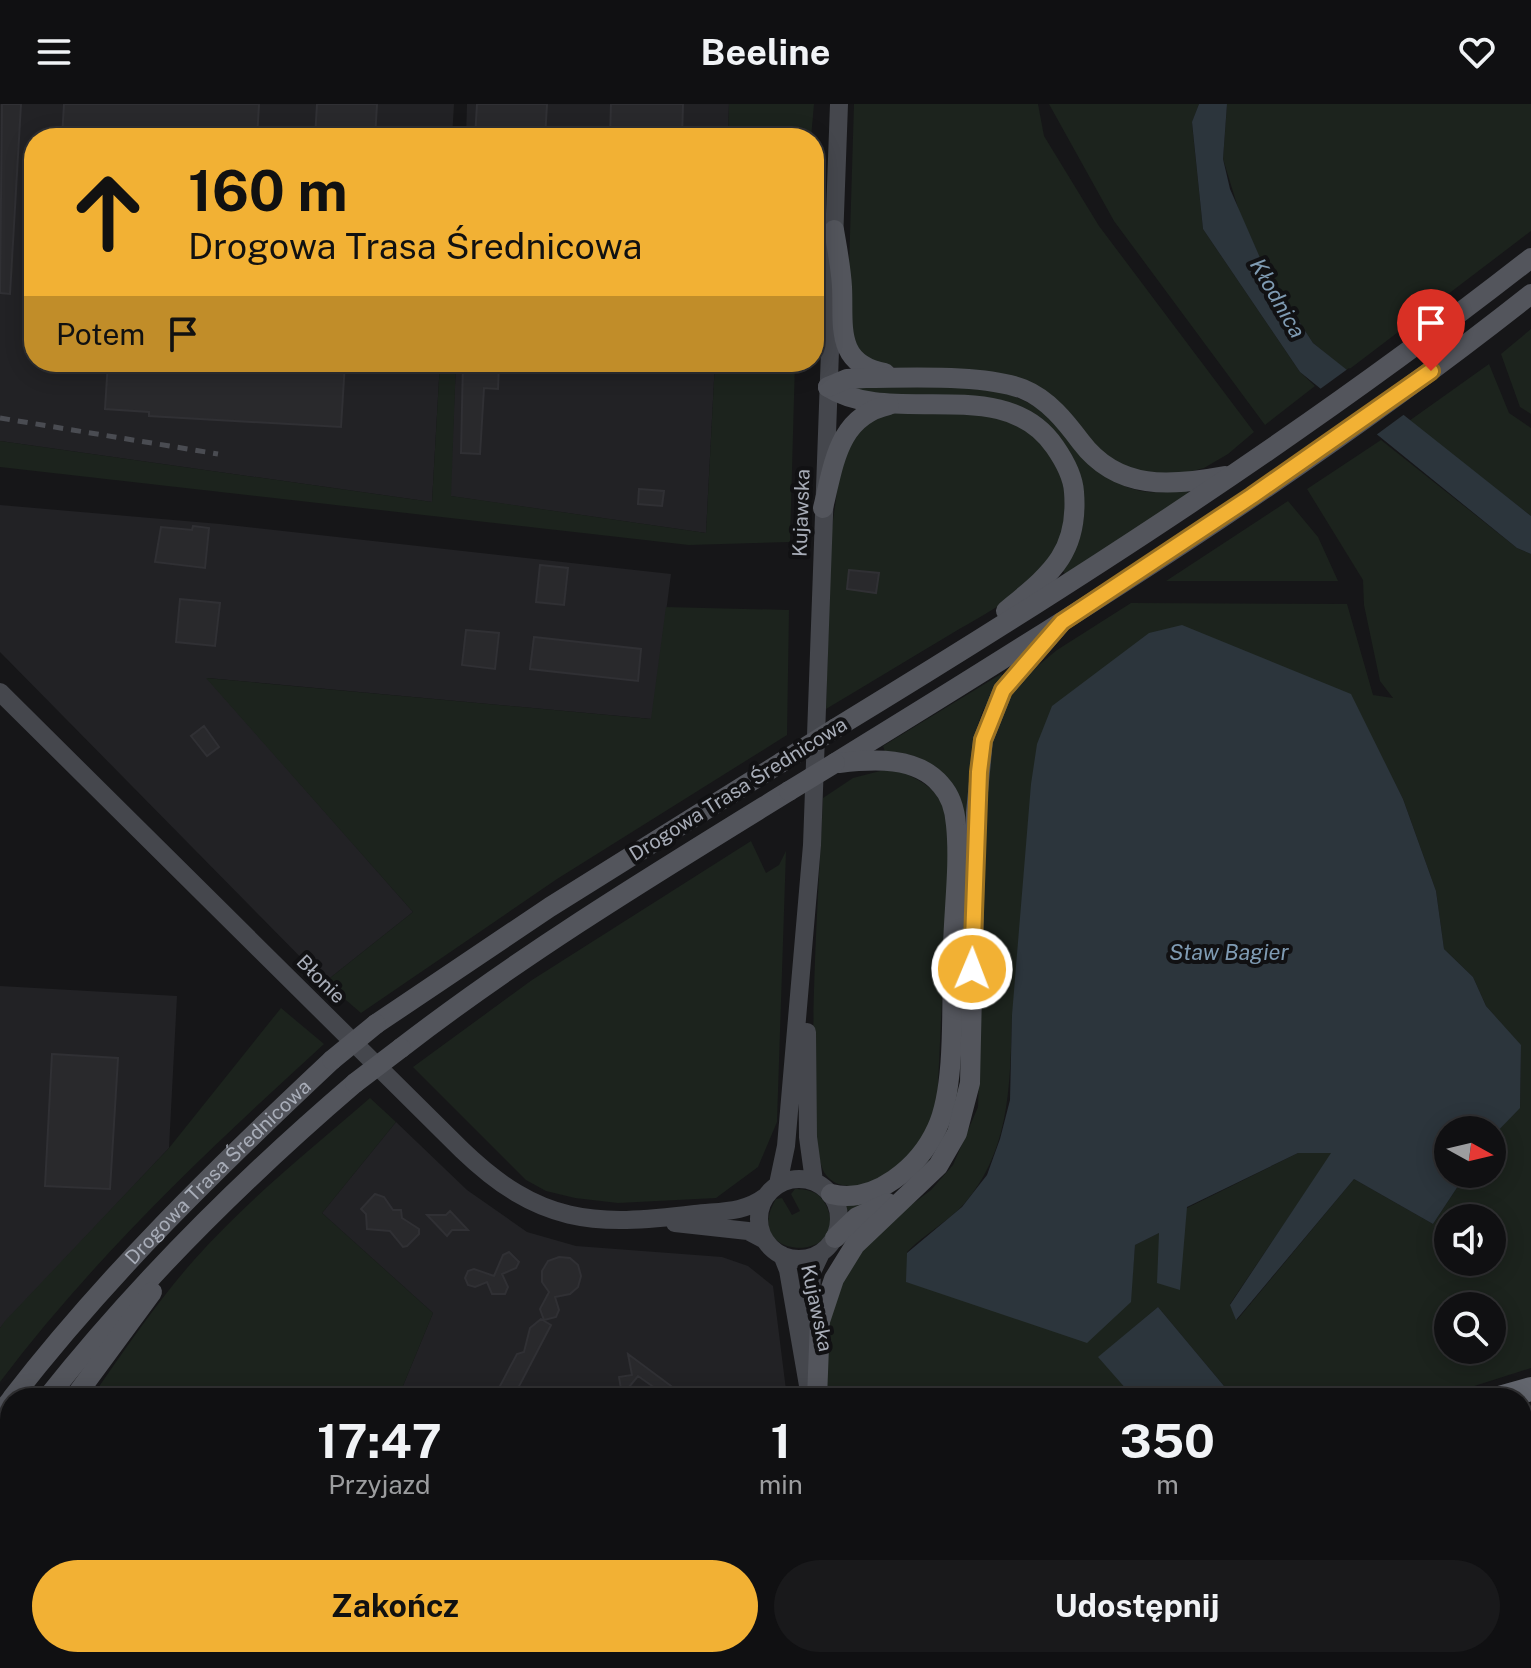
<!DOCTYPE html>
<html lang="pl">
<meta charset="utf-8">
<style>
:root{--surface:#101012;--page:#19191b;--text:#f1f3f6;--muted:#9c9d9f;--line:#303032;--accent:#f2b134}
body{margin:0;font-family:"Public Sans",sans-serif;background:var(--page);color:var(--text);height:100vh;display:flex;flex-direction:column;font-size:30px;white-space:nowrap}
*{box-sizing:border-box;margin:0}
p{font-size:26px;color:var(--muted)}
.icon{flex:none;width:44px;height:44px;fill:none;stroke:currentColor;stroke-width:2;stroke-linecap:round;stroke-linejoin:round}
.map{position:relative;flex:1;overflow:hidden}
.panel{position:absolute;left:0px;top:1284px;width:1532px;height:280px;display:flex;flex-direction:column;background:var(--surface);border-radius:32px 32px 0 0;box-shadow:0 4px 20px #0003,0 0 0 2px var(--line)}
.panel>*{flex:none}
.banner{position:absolute;left:24px;top:24px;width:800px;height:244px;border-radius:32px;box-shadow:0 4px 20px #0003,0 0 0 2px var(--line);background:#f2b134;color:#111;overflow:hidden}
.needle{width:52px;rotate:98deg}
.tools{position:absolute;left:1434px;top:1012px;display:grid;gap:16px}
.tools a{display:grid;place-items:center;width:72px;height:72px;border-radius:50%;background:var(--surface);box-shadow:0 4px 20px #0003,0 0 0 2px var(--line);font-size:40px}
.pin{position:absolute;display:grid;place-items:center;width:68px;height:68px;color:#fff;margin:-82px -34px;border-radius:50% 50% 50% 0;rotate:-45deg;box-shadow:0 0 8px #0007}
.pin .icon{rotate:45deg}
.me{position:absolute;width:88px;margin:-44px;rotate:1deg;stroke-linejoin:round;filter:drop-shadow(0 0 6px #0008)}
.turn{display:flex;align-items:center;gap:28px;height:168px;padding:0 32px;font-size:36px}
.turn .icon{width:104px;height:104px;stroke-width:2.5}
.turn b{display:block;font-size:56px;line-height:68px}
.then{display:flex;align-items:center;height:76px;padding:0 32px;background:#0003;gap:16px;font-size:30px}
.eta{display:flex;justify-content:space-evenly;align-items:center;height:136px;text-align:center}
.eta b{font-size:48px;font-weight:700;line-height:56px}
.action{display:flex;gap:16px;margin-top:auto;padding:16px 32px}
.action a{flex:1;height:92px;border-radius:48px;background:var(--accent);color:#111;font-size:32px;font-weight:700;line-height:92px;text-align:center}
.action a+a{background:var(--page);color:var(--text)}
header{display:flex;justify-content:space-between;align-items:center;height:104px;padding:0 32px;background:var(--surface);font-size:36px;font-weight:700}
.map>svg:first-child{display:block}
</style>
<header><svg class="icon" aria-label="menu" viewBox="0 0 24 24"><path d="M4 6h16M4 12h16M4 18h16"/></svg>Beeline<svg class="icon" aria-label="heart" viewBox="0 0 24 24"><path d="M12 20l-8-8c-3-5 5-10 8-4 3-6 11-1 8 4z"/></svg></header>
<div class="map">
<svg width="1531" height="1564" viewBox="0 0 1531 1564">
<rect width="100%" height="100%" fill="#161618"/>
<!-- built -->
<path fill="#222225" d="M0,0H454L452,34H34V258H440L432,398L0,337Z
M467,0H729L728,34H466Z
M456,258H715L706,429L450,392Z
M0,401L220,420L671,470L652,615L207,574L413,808L325,878L0,548Z
M0,882L177,892L169,1044L0,1224Z
M396,1018L467,1086L527,1128L576,1142L722,1153L748,1162L773,1182L787,1294H398L433,1209L322,1109Z
M240,1554H478L464,1564H237Z"/>
<!-- green -->
<path fill="#1c231d" fill-rule="evenodd" d="M729,0H814L811,34H728Z
M854,0H1038L1044,32L1099,122L1254,328L1228,350L1204,364L1177,371H1141L1098,347L1044,289L869,259L847,230Z
M1049,0H1199L1192,19L1203,125L1300,268L1315,282L1265,321L1114,117Z
M1227,0H1531V127L1347,267L1313,239L1265,165L1239,107L1223,55Z
M1531,225V310L1520,303L1501,250Z
M440,258H456L451,392L706,429L715,258H795L790,438L689,441L0,363V337L432,398Z
M1489,260L1509,309L1531,324V412L1409,317Z
M848,279C894,281 978,276 1018,294C1088,323 1091,406 1185,385L1189,390L1065,470L1063,467C1101,407 1083,375 1047,322L854,289Z
M889,307C961,309 1059,299 1065,396C1067,429 1058,454 1032,477C1009,498 978,514 951,530C909,555 868,580 826,605L831,431L840,366L857,323Z
M1381,336L1517,444L1531,450V1264L1437,1294H1234L1158,1203L1099,1253L1134,1294H826L823,1237L844,1167L882,1123L931,1086L953,1061L978,1003L988,656L995,622L1006,597L1023,574L1057,546L1131,499L1347,500L1373,591L1393,594L1380,577L1364,501L1363,476L1307,385ZM1350,590L1403,695L1436,787L1444,845L1473,873L1486,902L1521,942L1520,1003L1492,1033V1070H1466L1433,1120L1354,1075L1237,1216L1230,1200L1332,1049H1298L1187,1104L1159,1129L1135,1141L1130,1198L929,1183L907,1178V1148C924,1130 948,1118 964,1100C1011,1046 1010,979 1012,911ZM1448,1114H1492V1158H1448ZM1448,1202H1492V1246H1448Z
M1288,397L1318,433L1338,477H1166Z
M666,503L789,506L787,631L557,775L361,909L325,878L413,808L206,574L651,615Z
M1001,570L1003,572L982,608L973,636L957,998C938,1062 908,1085 847,1107L846,1101L942,1028L951,680C933,659 914,647 885,648L883,642Z
M892,664C929,680 940,684 950,725L937,1002C930,1019 924,1037 911,1050C894,1069 848,1098 826,1071C800,1039 821,753 823,694L853,674Z
M751,737L766,769L779,761L786,747L777,1018L758,1063L716,1094L618,1099L575,1094L546,1087L526,1076L413,963L532,876Z
M281,904L324,940C209,1045 95,1152 0,1278V1224L5,1217L169,1044Z
M370,994L396,1018L322,1109L433,1209L398,1294H91C124,1247 156,1199 194,1156C247,1096 310,1046 370,994Z
M795,1085C808,1085 820,1088 826,1101C854,1160 738,1158 776,1095L782,1094L792,1111L800,1107L791,1090Z
M10,1411V1554H240L237,1564H0V1427Z
M1531,1453V1564H1390L1386,1554H1522V1459Z
M478,1554H770L773,1564H464Z
M1134,1554H1320L1299,1564H1117Z"/>
<!-- water -->
<path fill="#2c353c" d="M1199,0H1227L1223,55L1230,85L1265,165L1313,239L1531,412V450L1517,444L1300,268L1203,125L1192,18Z
M1182,521L1351,590L1403,695L1436,787L1444,845L1473,873L1486,902L1521,941L1520,1004L1492,1033V1026H1448V1070H1466L1433,1120L1354,1075L1236,1216L1230,1201L1331,1049H1298L1187,1103L1180,1186L1157,1179L1159,1129L1135,1141L1131,1198L1087,1239L906,1178L907,1149L962,1103L987,1071L1000,1035L1010,996L1012,911L1031,680L1037,640L1052,602L1149,529Z
M1158,1203L1234,1294H1134L1098,1253Z"/>
<!-- pier -->
<path fill="#161618" d="M1349,264L1406,309L1372,334L1316,288Z"/>
<g fill="none" stroke-linecap="round" stroke-linejoin="round">
<!-- stream -->
<path stroke="#2c353c" stroke-width="5" d="M1155,1564L1169,1554"/>
</g>
<!-- building -->
<path fill="#29292c" stroke="#303034" stroke-width="2" d="M2,0H21L10,190L0,189Z
M64,0H259L257,34H62Z
M317,0H377L375,34H315Z
M477,0H547L545,34H475Z
M611,0H683L682,34H610Z
M108,258H345L341,323L149,312V308L105,305Z
M463,258H499L498,285L484,284L480,350L461,349Z
M639,385L664,387L662,402L638,400Z
M193,422L209,424L205,464L155,458L161,423L192,426Z
M540,461L568,464L564,501L536,498Z
M849,466L879,469L876,489L847,485Z
M180,495L220,499L215,542L176,538Z
M466,526L499,529L495,565L462,561Z
M534,533L641,545L638,577L530,565Z
M204,622L219,643L207,652L191,632Z
M52,950L118,954L110,1085L45,1082Z
M375,1090L384,1093L393,1106H401L402,1114L419,1125V1130L407,1142L403,1143L390,1127L367,1125L366,1110L361,1105Z
M450,1107L468,1126H452L447,1132L427,1111H446Z
M509,1148L519,1158L516,1164L502,1170L508,1183L505,1190H492L487,1178L475,1183L468,1181L465,1174L468,1167L474,1165L494,1172L503,1151Z
M559,1153L570,1154L578,1161L581,1172L578,1183L570,1190L555,1193L559,1206L556,1213L544,1216L540,1205L549,1188L542,1178V1167L548,1157Z
M541,1215L551,1221L515,1290L509,1292L500,1282L517,1250L524,1248L530,1224Z
M628,1250L671,1282L665,1291L638,1272L629,1283L621,1285L619,1273L632,1271Z"/>
<g fill="none" stroke-linecap="round" stroke-linejoin="round">
<!-- secondary -->
<path stroke="#45474d" stroke-width="18" d="M0,588L462,1046C539,1120 593,1123 695,1110C720,1107 744,1109 765,1093
M807,928L808,1033L814,1077
M759 1115a40 40 0 1 1 80 0a40 40 0 1 1-80 0Z
M778,1080L786,1042L812,741L839,0
M675,1119L748,1127L765,1136
M782,1151L788,1166L810,1293
M809,1235L812,1168L821,1149
M873,1554L878,1564"/>
<!-- primary -->
<g stroke="#53555c" stroke-width="20">
<path d="M834,126C837,144 841,164 842,183C844,220 834,260 885,269"/>
<path d="M828,283C892,324 1005,268 1055,343C1064,356 1073,372 1074,388C1079,450 1049,471 1006,507"/>
<path d="M828,283L847,275L866,274C909,274 984,270 1023,285C1048,295 1066,318 1081,338C1118,387 1171,382 1225,372"/>
<path d="M823,404C834,360 838,312 889,301"/>
<path d="M836,624C1076,478 1310,327 1531,154"/>
<path d="M835,659C1073,513 1311,364 1531,190"/>
<path d="M376,920L550,803L782,658"/>
<path d="M401,944C524,849 656,769 789,687"/>
<path d="M831,1090C875,1101 920,1062 937,1024C957,981 951,892 953,843C954,803 960,760 956,721C955,706 951,692 941,681C917,652 873,655 839,659"/>
<path d="M835,1134L857,1113L888,1099"/>
<path id="s1" d="M12,1294C108,1170 218,1063 332,956"/>
<path d="M47,1294C139,1178 243,1075 355,979"/>
<path d="M74,1294L152,1188"/>
<path d="M817,1294L820,1217L834,1175L855,1141L938,1062L957,1029L970,979L976,709L983,636L1003,586L1062,518"/>
<path d="M0,1310L10,1297"/>
<path d="M0,1357L10,1344"/>
<path d="M0,1400L10,1386"/>
</g>
<!-- highway -->
<path stroke="#63666e" stroke-width="24" d="M1499,1294L1531,1285
M1522,1342L1531,1340
M957,1564L971,1554
M1049,1564L1065,1554"/>
<!-- rail -->
<path stroke="#4a4c52" stroke-width="5" stroke-dasharray="10 8" stroke-linecap="butt" d="M0,314L218,350"/>
<!-- primary-bridge -->
<path stroke="#53555c" stroke-width="20" d="M782,658L836,624
M789,687L835,659
M332,956L376,920
M355,979L401,944"/>
</g>
<g fill="none" stroke-linecap="round" stroke-linejoin="round">
<!-- route casing -->
<g stroke="#9d7322" stroke-width="20">
<path id="route" d="M972,865L979,668L983,636L1003,586L1062,518L1252,392L1431,267"/>
</g>
<!-- route -->
<use href="#route" stroke="#f2b134" stroke-width="14"/>
</g>
<g text-anchor="middle" stroke-width="8" stroke-linejoin="round" paint-order="stroke">
<!-- street labels -->
<g font-size="20" fill="#a8adb8" stroke="#111113">
<text transform="translate(801 409) rotate(-88)" y="7">Kujawska</text>
<text transform="translate(738 685) rotate(-32)" y="7">Drogowa Trasa Średnicowa</text>
<text transform="translate(321 875) rotate(45)" y="7">Błonie</text>
<text dy="7" stroke="none"><textPath href="#s1" startOffset="306">Drogowa Trasa Średnicowa</textPath></text>
<text transform="translate(817 1204) rotate(78)" y="7">Kujawska</text>
</g>
<!-- water labels -->
<g font-size="22" font-style="italic" fill="#7f9bb3" stroke="#111113">
<text transform="translate(1278 194) rotate(60)" y="8">Kłodnica</text>
<text x="1229" y="856">Staw Bagier</text>
</g>
</g>
</svg>
<div class="tools">
<a><svg class="needle" viewBox="-14 -14 28 28"><path d="M0-13l5 13h-10z" fill="#e53935"/><path d="M0 13l5-13h-10z" fill="#9c9d9f"/></svg></a>
<a><svg class="icon" aria-label="sound" viewBox="0 0 24 24"><path d="M4 9h4l5-4v14l-5-4H4zM17 9q2 3 0 6"/></svg></a>
<a><svg class="icon" aria-label="search" viewBox="0 0 24 24"><circle cx="10" cy="10" r="6"/><path d="M15 15l6 6"/></svg></a>
</div>
<div class="pin" style="left:1431px;top:267px;background:#d93025"><svg class="icon" aria-label="arrive" viewBox="0 0 24 24"><path d="M6 21V4h12l-3 4 3 4H6"/></svg></div>
<svg class="me" style="left:972px;top:865px" viewBox="-20 -20 40 40"><circle r="17" fill="#f2b134" stroke="#fff" stroke-width="3"/><path d="M0-11L8 9 0 5-8 9z" fill="#fff"/></svg>
<div class="banner">
<div class="turn"><svg class="icon" aria-label="ahead" viewBox="0 0 24 24"><path d="M12 20V5M6 11l6-6 6 6"/></svg><div><b>160 m</b>Drogowa Trasa Średnicowa</div></div>
<div class="then">Potem<svg class="icon" aria-label="arrive" viewBox="0 0 24 24"><path d="M6 21V4h12l-3 4 3 4H6"/></svg></div>
</div>
<section class="panel">
<div class="eta">
<div><b>17:47</b><p>Przyjazd</p></div>
<div><b>1</b><p>min</p></div>
<div><b>350</b><p>m</p></div>
</div>
<div class="action"><a>Zakończ</a><a>Udostępnij</a></div>
</section>
</div>
